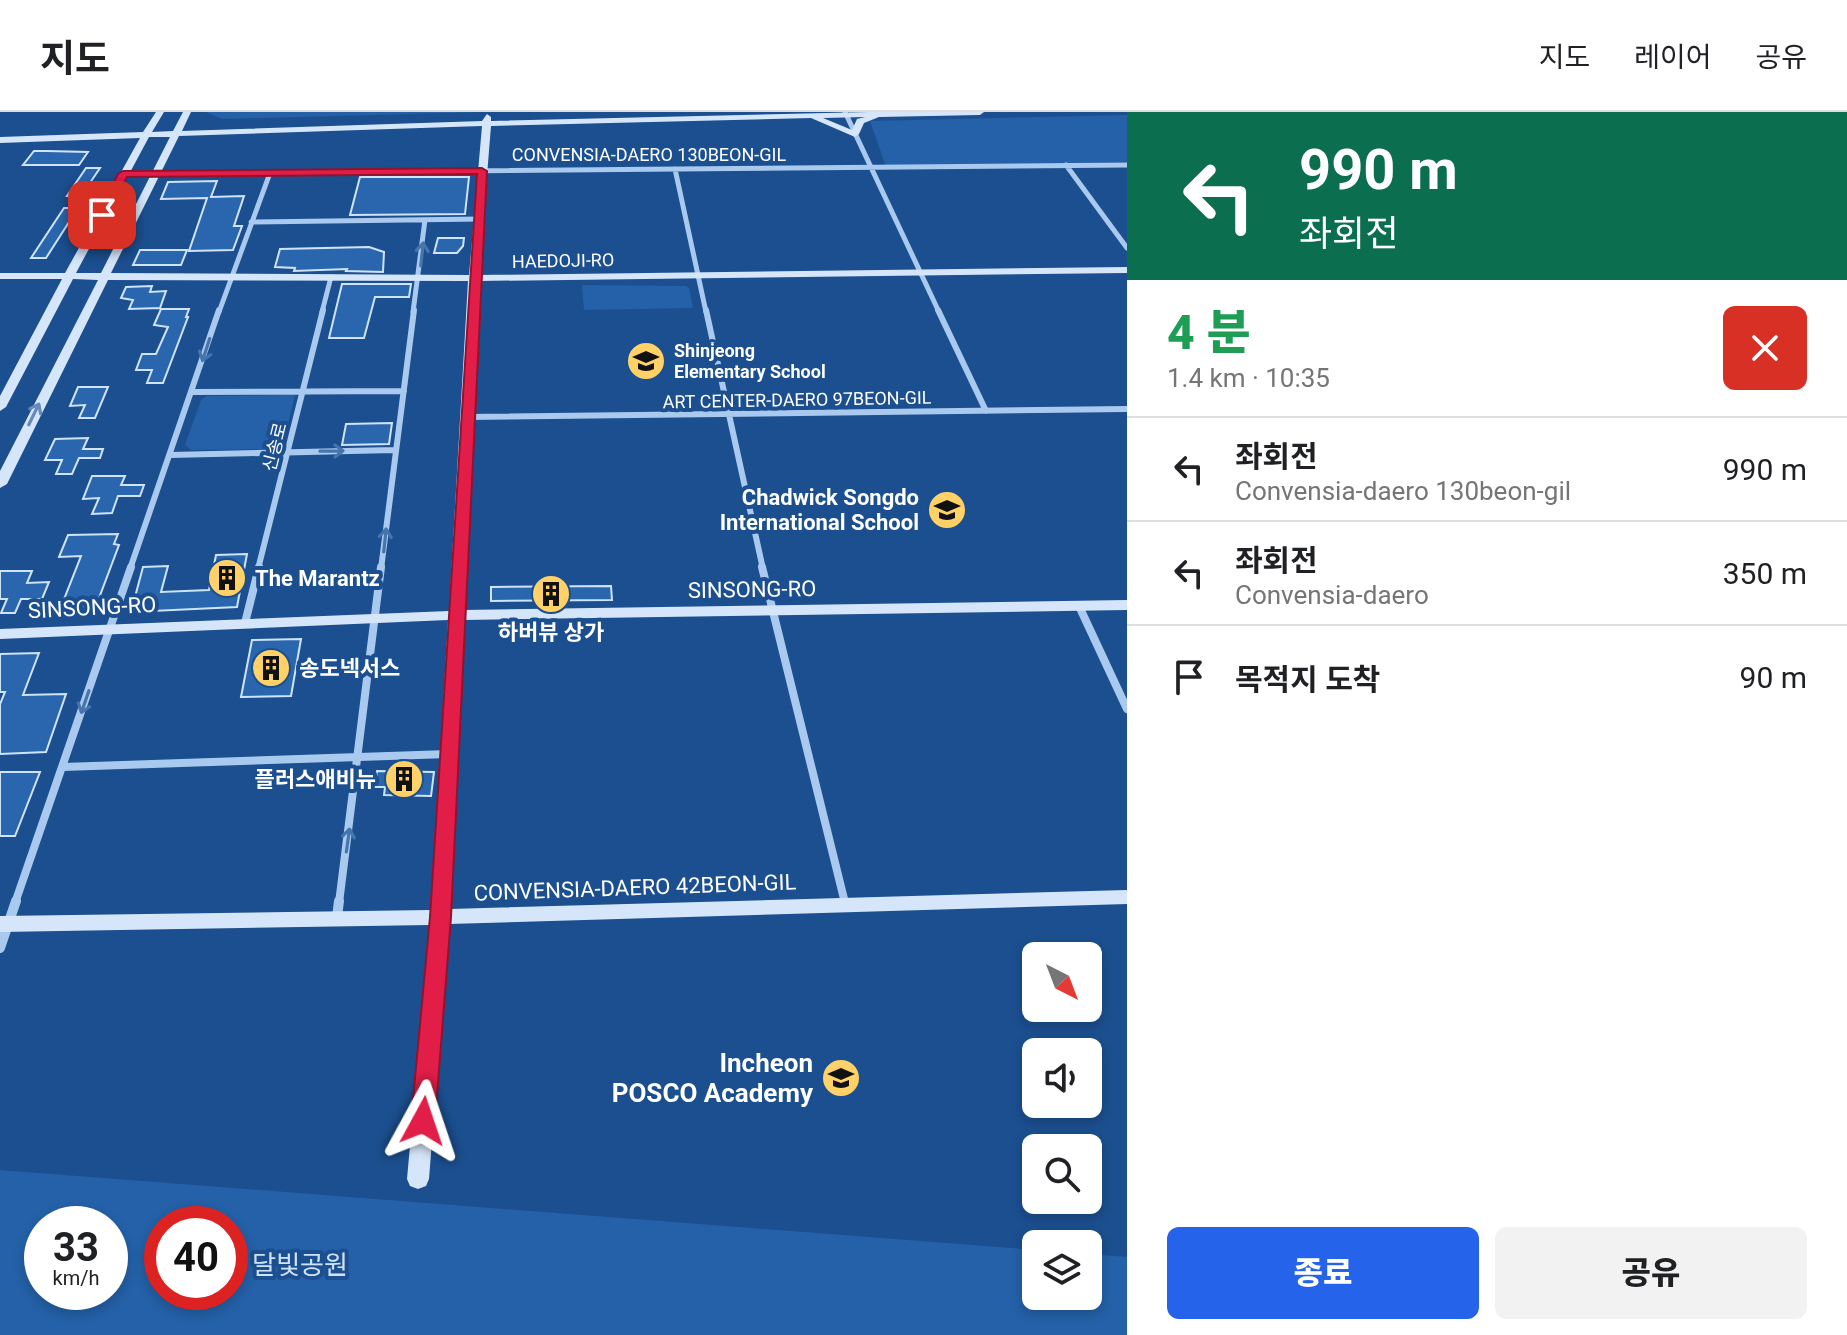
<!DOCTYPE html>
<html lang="ko">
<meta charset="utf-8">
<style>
:root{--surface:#fff;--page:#f2f2f2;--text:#202124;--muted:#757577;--line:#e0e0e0;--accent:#2563eb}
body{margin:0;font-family:Roboto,"Noto Sans KR",sans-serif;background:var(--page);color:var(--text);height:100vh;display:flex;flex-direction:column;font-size:30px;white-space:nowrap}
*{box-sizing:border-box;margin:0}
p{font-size:26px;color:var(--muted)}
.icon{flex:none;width:44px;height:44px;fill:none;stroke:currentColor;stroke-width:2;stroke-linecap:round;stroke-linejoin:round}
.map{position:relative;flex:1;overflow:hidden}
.panel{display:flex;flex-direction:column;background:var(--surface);width:720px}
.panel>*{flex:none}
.guide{background:#0b6e4f;color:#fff;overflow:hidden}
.needle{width:52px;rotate:138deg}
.buttons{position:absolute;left:1022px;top:830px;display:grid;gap:16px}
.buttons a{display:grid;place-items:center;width:80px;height:80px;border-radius:12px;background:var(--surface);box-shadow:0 4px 12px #0003;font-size:40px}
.speed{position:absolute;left:24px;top:1094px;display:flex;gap:16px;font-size:40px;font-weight:700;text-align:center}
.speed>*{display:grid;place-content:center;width:104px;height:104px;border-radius:50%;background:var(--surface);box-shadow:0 4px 12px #0003;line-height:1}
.speed small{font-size:20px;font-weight:400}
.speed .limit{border:12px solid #d22;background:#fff;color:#111}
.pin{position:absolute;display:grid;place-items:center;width:68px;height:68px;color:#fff;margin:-34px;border-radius:16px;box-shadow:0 4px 12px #0006}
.me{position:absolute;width:88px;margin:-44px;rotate:5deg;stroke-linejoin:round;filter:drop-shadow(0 0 6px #0008)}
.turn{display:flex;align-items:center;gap:28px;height:168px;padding:0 40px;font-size:36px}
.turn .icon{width:104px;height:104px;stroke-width:2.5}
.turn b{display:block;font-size:56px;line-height:68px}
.round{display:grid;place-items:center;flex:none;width:84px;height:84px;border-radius:12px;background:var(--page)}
.summary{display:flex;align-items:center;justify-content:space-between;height:136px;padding:0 40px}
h1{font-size:48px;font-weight:800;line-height:60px;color:#1e9e55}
.action{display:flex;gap:16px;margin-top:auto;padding:16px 40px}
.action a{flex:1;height:92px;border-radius:12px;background:var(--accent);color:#fff;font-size:32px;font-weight:800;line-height:92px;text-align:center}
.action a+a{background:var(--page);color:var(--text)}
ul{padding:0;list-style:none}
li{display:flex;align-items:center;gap:24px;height:104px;padding:0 40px;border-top:2px solid var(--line)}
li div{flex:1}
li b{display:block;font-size:30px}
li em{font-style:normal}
header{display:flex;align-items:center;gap:48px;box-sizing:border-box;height:112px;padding:0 40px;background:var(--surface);border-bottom:2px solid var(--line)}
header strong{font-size:38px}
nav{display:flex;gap:44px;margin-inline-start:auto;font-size:28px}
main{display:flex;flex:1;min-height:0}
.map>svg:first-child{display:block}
</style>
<header>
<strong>지도</strong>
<nav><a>지도</a><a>레이어</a><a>공유</a></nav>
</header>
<main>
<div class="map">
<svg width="1127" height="1223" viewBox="0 0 1127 1223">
<rect width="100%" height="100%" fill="#1b4f8f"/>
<!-- green -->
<path fill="#2461a8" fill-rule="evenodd" d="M206,0H483L222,7Z
M1127,3V50L886,55L870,9Z
M582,173L686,174L689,176L693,196L584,198Z
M295,283L282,337L191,338L185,333L201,288L207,284Z
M0,1058L1036,1138V1184H1088V1142L1127,1145V1223H0ZM110,1112V1180H42V1112ZM162,1112H230V1180H162Z"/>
<!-- building -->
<path fill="#2a66ad" stroke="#cfe3fa" stroke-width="2" d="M34,39H47L88,40L79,53H23Z
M86,56H100L81,84H67Z
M360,65H469L465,102L350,103Z
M217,69L211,85L244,84L234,114H242L233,138L189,139L207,86L161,87L168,70Z
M64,96H78L46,146H31Z
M438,126H464L463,134L457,141H434Z
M369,135L384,140L383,160L346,159L347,157L294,159L295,156L275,155L280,137Z
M140,138H187L181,153H133Z
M342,172H411L409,185H375L364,226H329Z
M152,174L150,180L166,179L160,196L129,197L133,188L121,186L126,175Z
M161,197H189L186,205H188L163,271H147L152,258H136L142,242H156L168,215L154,213Z
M78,275H108L95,306H79L85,293L70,294Z
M392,311L389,332L342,333L346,312Z
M88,326L83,337H103L100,346H79L72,362H56L62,348H45L55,327Z
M92,364H125L121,373H144L140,384H118L112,401L92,402L99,386L83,387Z
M118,422L114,432L119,433L96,494L61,495L81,444L59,445L68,423Z
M247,442L237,495L131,500L143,455L168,454L161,480L209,478L216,443Z
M0,459H32L27,471L49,470L42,487H21L15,501H1L7,487H0Z
M611,474L612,488L491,489V475Z
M301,527L291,584L241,585L252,528Z
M39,541L23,583L66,582L46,640L0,642V592L5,580H0V542Z
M377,659L434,660L431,684L384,683L385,675H374Z
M0,660H40L15,724H0Z"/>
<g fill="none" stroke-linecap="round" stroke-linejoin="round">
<!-- street-far3 -->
<path stroke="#a9c9ee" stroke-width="5" d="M845,0L939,200
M1066,53L1127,136
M675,57L706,200
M123,62L1127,53
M251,110L481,107
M219,200L270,61
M322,200L331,165
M413,200L425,108"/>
<!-- street-far2 -->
<path stroke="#a9c9ee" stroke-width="6" d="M706,198L763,457
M938,198L986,299
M193,280L404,279
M468,305L1127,297
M170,343L394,338
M130,457L219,198
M258,457L323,198
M381,457L414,198"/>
<!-- street-far1 -->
<path stroke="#a9c9ee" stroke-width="8" d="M762,455L845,791
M1079,494L1127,597
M245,511L259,455
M63,655L448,642
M15,791L131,455
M339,791L381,455"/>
<!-- street -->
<path stroke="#a9c9ee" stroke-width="10" d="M337,805L339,789
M0,836L16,789"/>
<!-- secondary -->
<path fill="#d6e6fa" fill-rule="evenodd" d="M156,0H164L152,20L173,19L183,0H191L182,19L482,9L487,2L491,5V9L869,0H984L980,3L879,5L864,11L859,22L855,25L811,6L491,14L479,163L1127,155V161L479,169L463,498L1127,488V498L463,508L450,797L1127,778V792L449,812L429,1067L426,1074L418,1077L410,1074L407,1067L430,813L0,820V804L431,798L448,508L0,527V517L449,499L468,169L108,168L7,372L0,376V359L98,168L73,167L6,295L0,299V284L62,167H0V161H65L140,26L0,31V25L143,20ZM865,5L857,7L852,18L823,6ZM482,14L469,163L111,161L179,24ZM149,25H170L101,161H76Z"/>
</g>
<!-- one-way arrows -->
<defs><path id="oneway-shaft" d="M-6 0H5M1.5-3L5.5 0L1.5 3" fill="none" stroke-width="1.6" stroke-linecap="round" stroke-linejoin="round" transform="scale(2)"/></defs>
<g stroke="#4674ac">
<use href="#oneway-shaft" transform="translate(422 142) rotate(-84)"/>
<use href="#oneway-shaft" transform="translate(206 238) rotate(108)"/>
<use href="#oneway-shaft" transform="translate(332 339) rotate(-1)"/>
<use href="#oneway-shaft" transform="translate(385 428) rotate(-84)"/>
<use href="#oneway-shaft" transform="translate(85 590) rotate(109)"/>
<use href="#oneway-shaft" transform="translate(348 728) rotate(-82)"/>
</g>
<use stroke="#668bba" href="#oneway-shaft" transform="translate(34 302) rotate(-64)"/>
<!-- route -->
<path fill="#e11d48" stroke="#92132f" stroke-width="2" d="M482,56L487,59L451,805L435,1009L432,1016L423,1020L415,1016L411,1009L430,805L477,62L127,65L106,105L97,103L118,62L123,59Z"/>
<!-- icons -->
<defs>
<g id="school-disc" transform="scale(2)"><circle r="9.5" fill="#ffd166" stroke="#1b4f8f"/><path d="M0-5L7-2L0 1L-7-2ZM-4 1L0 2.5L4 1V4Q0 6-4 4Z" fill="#111"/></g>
<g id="building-disc" transform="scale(2)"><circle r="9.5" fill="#ffd166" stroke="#1b4f8f"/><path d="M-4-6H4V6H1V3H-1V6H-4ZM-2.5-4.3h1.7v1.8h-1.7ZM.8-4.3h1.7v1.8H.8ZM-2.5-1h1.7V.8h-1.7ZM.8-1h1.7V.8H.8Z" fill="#111"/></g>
</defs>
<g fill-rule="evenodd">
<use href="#school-disc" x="646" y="249"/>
<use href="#school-disc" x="947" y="398"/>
<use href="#building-disc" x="227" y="466"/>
<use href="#building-disc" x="551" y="482"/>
<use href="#building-disc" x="271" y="556"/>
<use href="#building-disc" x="404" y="667"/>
<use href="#school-disc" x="841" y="966"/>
</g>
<g text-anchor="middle" stroke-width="8" stroke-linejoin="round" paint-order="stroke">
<!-- far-street labels -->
<g font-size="18" fill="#fff" stroke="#1b4f8f">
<text x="649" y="49">CONVENSIA-DAERO 130BEON-GIL</text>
<text transform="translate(563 149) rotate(-1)" y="6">HAEDOJI-RO</text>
<text transform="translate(797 288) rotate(-1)" y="6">ART CENTER-DAERO 97BEON-GIL</text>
<text transform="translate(275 335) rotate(-76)" y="6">신송로</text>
</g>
<!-- far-poi labels -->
<g font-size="18" font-weight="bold" fill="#fff" stroke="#1b4f8f" text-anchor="start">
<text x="674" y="245">Shinjeong<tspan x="674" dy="21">Elementary School</tspan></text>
</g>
<!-- poi labels -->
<g font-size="22" font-weight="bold" fill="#fff" stroke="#1b4f8f" text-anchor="end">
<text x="919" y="393">Chadwick Songdo<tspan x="919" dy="25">International School</tspan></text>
<text x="255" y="474" text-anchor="start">The Marantz</text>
<text x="551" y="528" text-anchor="middle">하버뷰 상가</text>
<text x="299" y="564" text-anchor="start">송도넥서스</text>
<text x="376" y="675">플러스애비뉴</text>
</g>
<!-- street labels -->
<g font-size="22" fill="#fff" stroke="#1b4f8f">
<text transform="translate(752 477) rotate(-1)" y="8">SINSONG-RO</text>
<text transform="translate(92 495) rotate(-3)" y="8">SINSONG-RO</text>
<text transform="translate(635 775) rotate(-2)" y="8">CONVENSIA-DAERO 42BEON-GIL</text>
</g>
<!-- near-poi labels -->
<g font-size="26" font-weight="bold" fill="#fff" stroke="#1b4f8f" text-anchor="end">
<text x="813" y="960">Incheon<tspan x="813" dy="30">POSCO Academy</tspan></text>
</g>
<!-- near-park labels -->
<g font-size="26" fill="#cfe3fa" stroke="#1b4f8f">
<text x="300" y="1162">달빛공원</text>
</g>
</g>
</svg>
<div class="buttons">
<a><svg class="needle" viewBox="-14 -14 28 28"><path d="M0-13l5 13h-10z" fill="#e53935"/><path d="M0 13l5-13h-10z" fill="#757577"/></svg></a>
<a><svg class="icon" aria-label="sound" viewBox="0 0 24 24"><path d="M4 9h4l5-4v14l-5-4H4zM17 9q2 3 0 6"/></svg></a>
<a><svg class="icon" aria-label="search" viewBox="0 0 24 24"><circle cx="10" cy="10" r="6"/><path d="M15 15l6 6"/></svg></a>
<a><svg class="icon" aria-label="layers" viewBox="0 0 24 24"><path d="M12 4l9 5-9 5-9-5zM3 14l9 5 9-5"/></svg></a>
</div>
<div class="speed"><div>33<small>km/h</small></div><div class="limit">40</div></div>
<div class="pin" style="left:102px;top:103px;background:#d93025"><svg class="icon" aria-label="arrive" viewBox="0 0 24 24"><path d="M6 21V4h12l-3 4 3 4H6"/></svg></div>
<svg class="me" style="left:423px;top:1009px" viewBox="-20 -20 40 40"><path d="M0-17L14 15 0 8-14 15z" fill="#e11d48" stroke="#fff" stroke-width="4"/></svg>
</div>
<section class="panel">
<div class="guide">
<div class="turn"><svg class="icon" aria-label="left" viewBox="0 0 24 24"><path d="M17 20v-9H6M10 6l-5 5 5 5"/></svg><div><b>990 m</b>좌회전</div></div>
</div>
<div class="summary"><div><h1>4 분</h1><p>1.4 km · 10:35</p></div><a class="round" style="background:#d93025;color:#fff"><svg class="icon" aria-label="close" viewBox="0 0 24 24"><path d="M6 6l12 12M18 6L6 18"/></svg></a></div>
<ul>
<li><svg class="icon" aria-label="left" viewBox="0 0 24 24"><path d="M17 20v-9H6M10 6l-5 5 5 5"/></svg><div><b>좌회전</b><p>Convensia-daero 130beon-gil</p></div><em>990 m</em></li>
<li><svg class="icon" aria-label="left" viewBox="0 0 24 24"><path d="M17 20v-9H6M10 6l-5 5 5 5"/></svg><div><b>좌회전</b><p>Convensia-daero</p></div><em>350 m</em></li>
<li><svg class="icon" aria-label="arrive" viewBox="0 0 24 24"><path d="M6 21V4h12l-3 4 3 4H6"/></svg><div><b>목적지 도착</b></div><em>90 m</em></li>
</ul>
<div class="action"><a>종료</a><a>공유</a></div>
</section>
</main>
